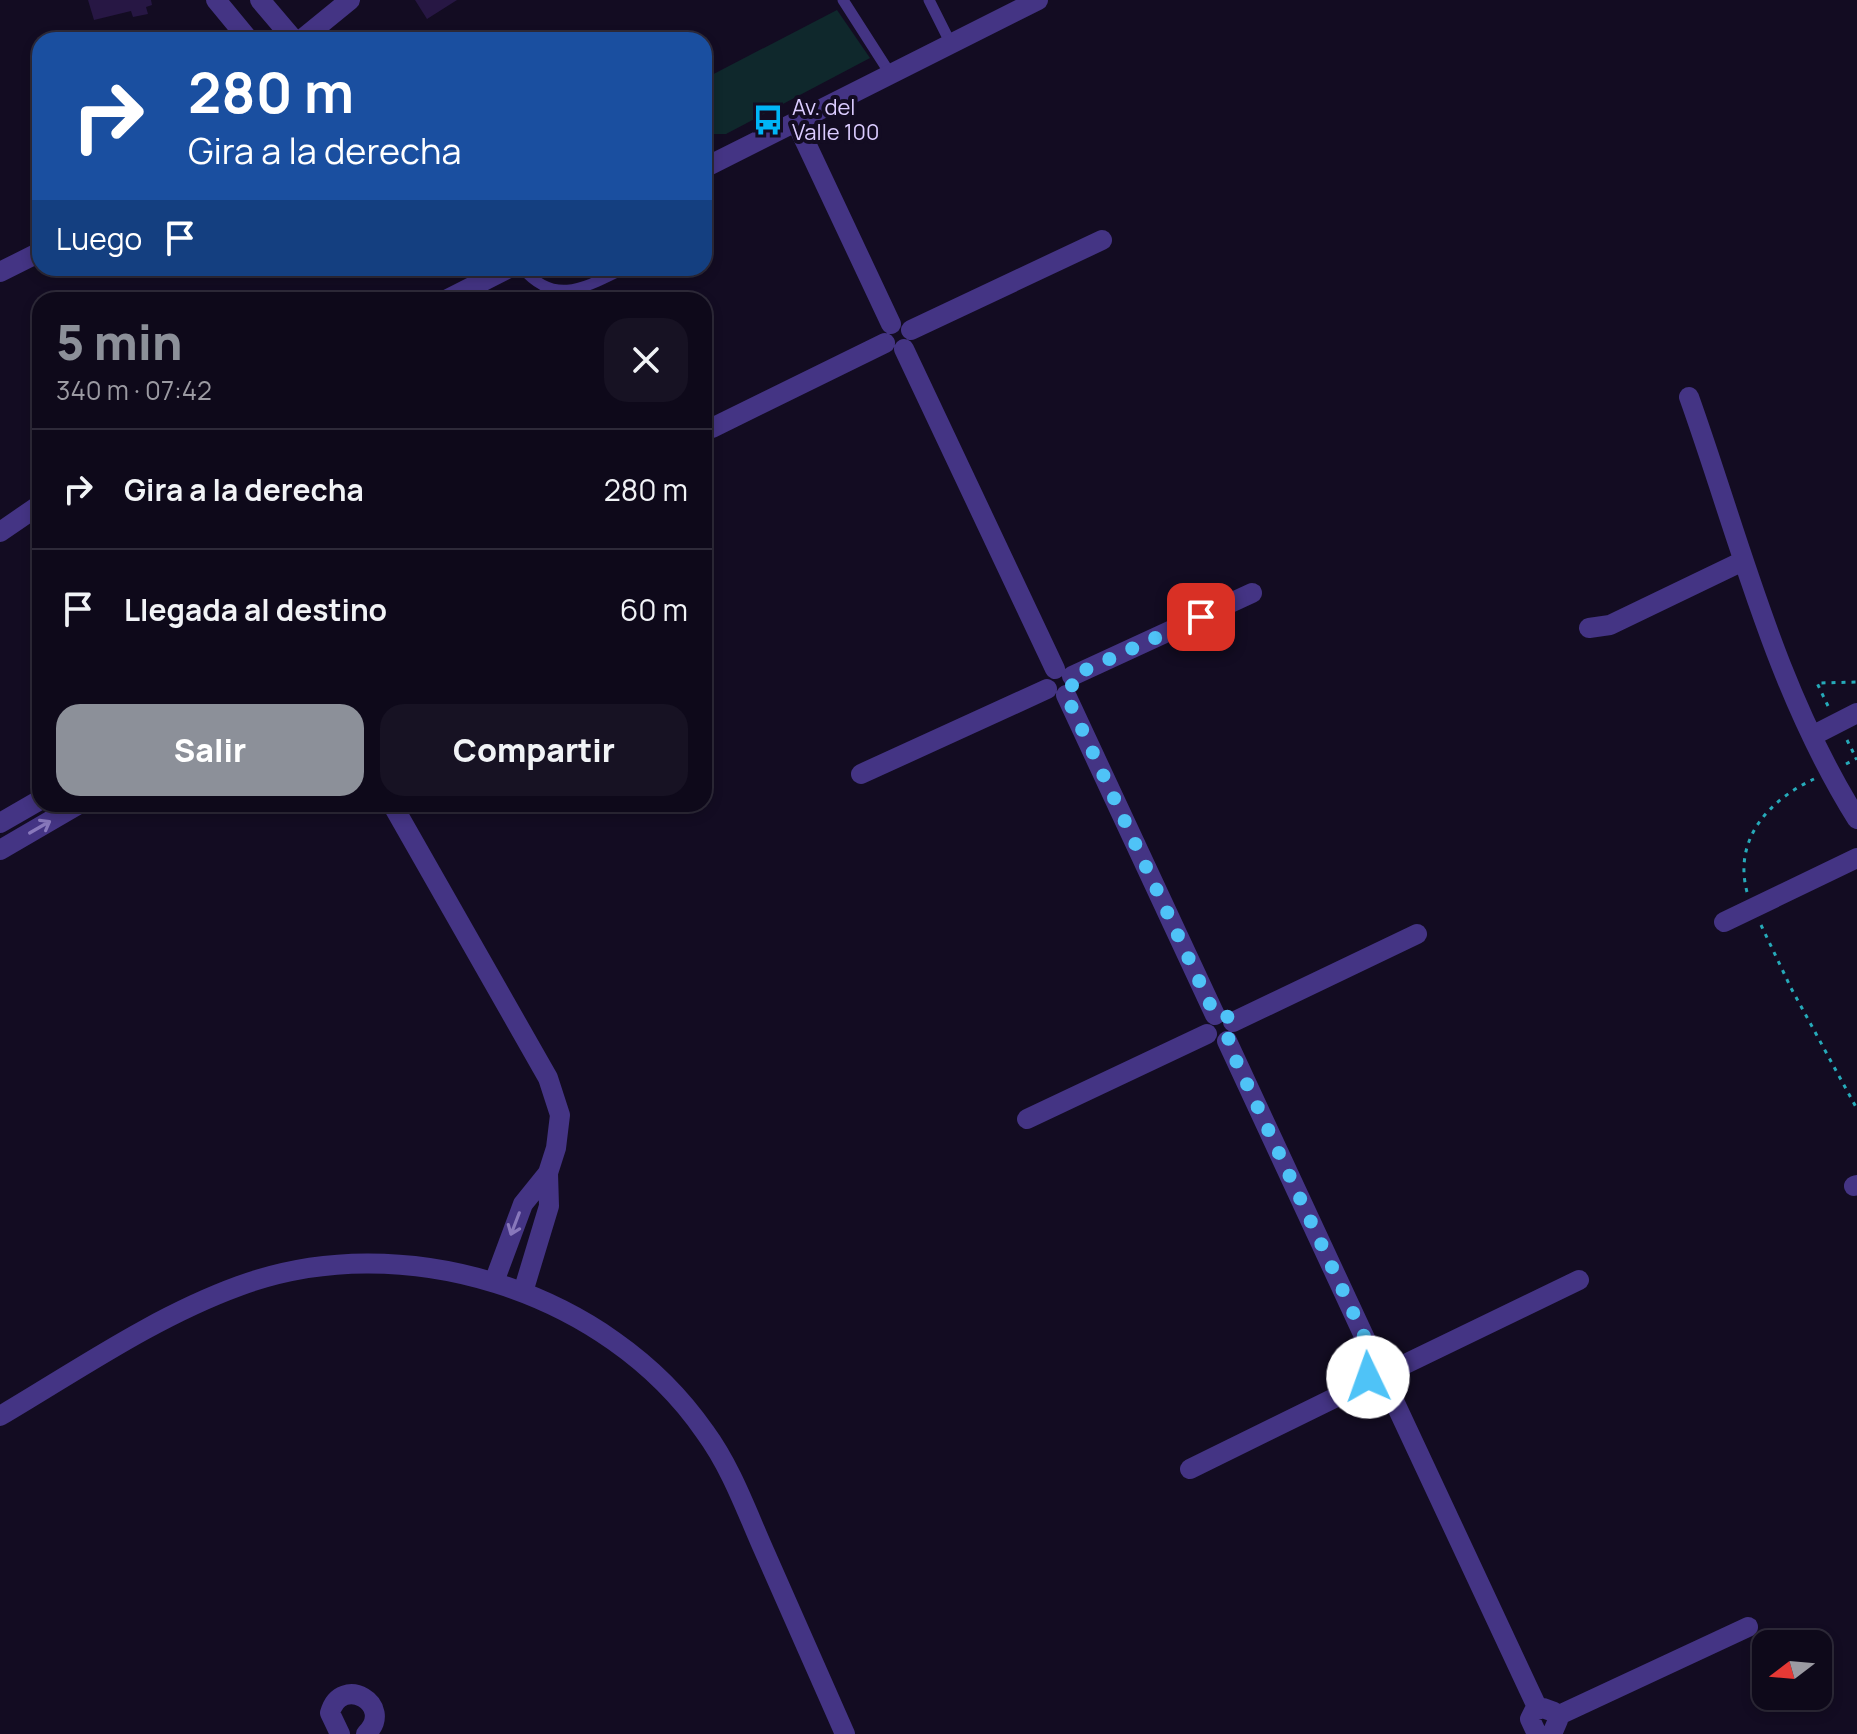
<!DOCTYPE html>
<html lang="es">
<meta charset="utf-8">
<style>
:root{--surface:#0e091a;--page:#171223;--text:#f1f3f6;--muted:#9b9aa2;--line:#2e2a39;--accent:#8c9099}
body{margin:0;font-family:Manrope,sans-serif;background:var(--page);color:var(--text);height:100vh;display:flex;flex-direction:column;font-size:30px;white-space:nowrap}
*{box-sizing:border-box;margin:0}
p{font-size:26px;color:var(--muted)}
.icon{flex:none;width:44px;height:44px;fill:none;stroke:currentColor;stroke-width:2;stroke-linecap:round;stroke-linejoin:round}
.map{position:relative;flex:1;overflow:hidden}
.side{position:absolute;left:32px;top:292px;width:680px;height:520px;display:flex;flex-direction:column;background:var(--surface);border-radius:24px;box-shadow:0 4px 12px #0003,0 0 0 2px var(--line)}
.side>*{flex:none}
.hud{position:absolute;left:32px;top:32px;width:680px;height:244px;border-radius:24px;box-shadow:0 4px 12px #0003,0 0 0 2px var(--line);background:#1a4fa0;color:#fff;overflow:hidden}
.needle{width:52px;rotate:254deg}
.buttons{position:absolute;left:1752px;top:1630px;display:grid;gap:16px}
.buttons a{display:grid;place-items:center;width:80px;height:80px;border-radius:16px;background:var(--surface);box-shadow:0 4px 12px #0003,0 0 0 2px var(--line);font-size:40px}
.pin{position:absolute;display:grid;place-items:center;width:68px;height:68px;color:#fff;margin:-34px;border-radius:16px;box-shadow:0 4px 12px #0006}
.me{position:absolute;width:88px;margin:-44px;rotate:357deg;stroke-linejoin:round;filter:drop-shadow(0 0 6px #0008)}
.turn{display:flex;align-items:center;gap:28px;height:168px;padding:0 24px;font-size:36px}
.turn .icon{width:104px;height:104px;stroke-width:2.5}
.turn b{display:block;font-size:56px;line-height:68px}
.then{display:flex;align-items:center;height:76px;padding:0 24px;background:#0003;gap:16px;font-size:30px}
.round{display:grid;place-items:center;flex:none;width:84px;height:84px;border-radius:24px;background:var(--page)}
.summary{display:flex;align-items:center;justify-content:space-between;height:136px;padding:0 24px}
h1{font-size:48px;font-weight:800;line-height:60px;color:var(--accent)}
.button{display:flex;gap:16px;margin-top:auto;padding:16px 24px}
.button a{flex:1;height:92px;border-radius:24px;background:var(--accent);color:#fff;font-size:32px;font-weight:800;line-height:92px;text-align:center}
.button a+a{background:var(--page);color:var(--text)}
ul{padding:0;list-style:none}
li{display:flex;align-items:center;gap:24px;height:120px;padding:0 24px;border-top:2px solid var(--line)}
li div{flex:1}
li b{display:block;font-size:30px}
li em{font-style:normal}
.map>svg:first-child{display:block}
</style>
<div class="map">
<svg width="1857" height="1734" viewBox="0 0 1857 1734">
<rect width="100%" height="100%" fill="#130c22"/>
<!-- green -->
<path fill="#0f282c" d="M837,10L870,58L726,134H704V79Z"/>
<!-- building -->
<path fill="#271744" d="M88,0H151L152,5L146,7L148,14L133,17L131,11L94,20Z
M415,0H457L427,19Z"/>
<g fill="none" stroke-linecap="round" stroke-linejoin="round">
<!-- path -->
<path stroke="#26aab9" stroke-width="3" stroke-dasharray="4 6" stroke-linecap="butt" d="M1828,706L1817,683L1857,682
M1847,740L1856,758
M1846,764L1857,758
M1747,892C1733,839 1769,800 1814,779
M1761,925L1791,988L1857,1109"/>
<!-- service -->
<path stroke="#443484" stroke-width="11" d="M843,0L891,75
M929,0L951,44
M522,268C555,306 584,288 623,269"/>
<!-- minor -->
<path stroke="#443484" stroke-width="20" d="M216,0L249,40
M260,0L294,40
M301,40L350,0
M796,122L891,324
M0,272L40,252
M911,330L1102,240
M904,349L1055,669
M1689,397C1740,540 1775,688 1857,819
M712,428L885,343
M1589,628L1610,625L1743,561
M1072,676L1252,593
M1066,695L1215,1015
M1812,736L1857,713
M861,774L1047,689
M392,804L548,1078L560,1115L556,1148L548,1173L523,1204L494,1282
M0,823L40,800
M0,850L79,804
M1724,922L1857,858
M1233,1022L1417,934
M1227,1041L1376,1362
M1027,1119L1207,1034
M1854,1186L1857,1185
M523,1292L549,1206L548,1173
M1395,1369L1579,1280
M1388,1388L1538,1709
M0,1416C78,1370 154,1317 239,1286C401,1226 607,1290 705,1432C730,1466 745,1507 762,1546C789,1608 817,1671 845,1734
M1190,1469L1369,1381
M1557,1716L1748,1627
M340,1734L330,1713C341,1673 396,1705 366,1734
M1537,1734L1530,1719L1534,1711L1543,1708L1554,1712L1558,1720L1552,1734"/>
<!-- tertiary -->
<path stroke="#443484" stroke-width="20" d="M704,168L1038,0
M446,300L509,268
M0,532L38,506"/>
</g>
<!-- one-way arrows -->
<defs><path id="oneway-shaft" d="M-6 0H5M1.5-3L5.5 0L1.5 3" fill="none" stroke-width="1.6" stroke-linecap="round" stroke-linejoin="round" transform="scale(2)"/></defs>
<g stroke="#8878bb">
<use href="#oneway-shaft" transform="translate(40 827) rotate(-30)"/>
<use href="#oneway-shaft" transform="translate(515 1224) rotate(111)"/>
</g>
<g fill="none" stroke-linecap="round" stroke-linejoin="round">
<!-- route -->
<path stroke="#4fc3f7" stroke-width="14" stroke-dasharray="0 25.2" d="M1201,617L1072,676V689L1066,695L1215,1015L1227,1016L1234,1030L1227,1041L1376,1362L1368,1377"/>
</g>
<!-- icons -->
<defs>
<g id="bus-bare" transform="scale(2.4)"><path d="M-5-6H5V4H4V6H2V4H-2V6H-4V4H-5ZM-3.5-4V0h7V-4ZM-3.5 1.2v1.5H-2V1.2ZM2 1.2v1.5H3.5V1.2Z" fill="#00b6f7" stroke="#130c22" stroke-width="2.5" paint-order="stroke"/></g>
</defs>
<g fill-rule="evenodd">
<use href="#bus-bare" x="768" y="120"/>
</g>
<g text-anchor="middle" stroke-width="8" stroke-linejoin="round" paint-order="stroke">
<!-- poi labels -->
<g font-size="22" fill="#dbccff" stroke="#130c22" text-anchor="start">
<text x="792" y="115">Av. del<tspan x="792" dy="25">Valle 100</tspan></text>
</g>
</g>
</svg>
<div class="buttons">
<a><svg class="needle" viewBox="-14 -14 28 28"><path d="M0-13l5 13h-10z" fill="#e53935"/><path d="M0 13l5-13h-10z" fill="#9b9aa2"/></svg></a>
</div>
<div class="pin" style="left:1201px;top:617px;background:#d93025"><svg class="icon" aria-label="arrive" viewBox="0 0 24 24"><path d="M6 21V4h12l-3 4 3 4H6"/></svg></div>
<svg class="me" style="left:1368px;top:1377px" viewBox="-20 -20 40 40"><circle r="19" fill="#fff"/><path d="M0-13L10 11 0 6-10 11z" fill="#4fc3f7"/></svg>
<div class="hud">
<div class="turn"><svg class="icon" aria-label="right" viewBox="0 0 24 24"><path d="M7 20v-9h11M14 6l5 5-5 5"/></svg><div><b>280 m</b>Gira a la derecha</div></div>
<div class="then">Luego<svg class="icon" aria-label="arrive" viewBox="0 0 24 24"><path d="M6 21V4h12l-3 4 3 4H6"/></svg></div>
</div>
<section class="side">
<div class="summary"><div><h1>5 min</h1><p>340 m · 07:42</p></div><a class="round"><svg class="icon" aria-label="close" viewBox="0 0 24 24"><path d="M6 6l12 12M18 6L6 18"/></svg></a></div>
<ul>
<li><svg class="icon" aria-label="right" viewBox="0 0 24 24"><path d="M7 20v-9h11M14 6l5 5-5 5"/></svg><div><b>Gira a la derecha</b></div><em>280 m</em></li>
<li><svg class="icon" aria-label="arrive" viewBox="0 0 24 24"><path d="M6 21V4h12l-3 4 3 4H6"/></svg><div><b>Llegada al destino</b></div><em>60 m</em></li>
</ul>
<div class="button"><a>Salir</a><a>Compartir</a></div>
</section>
</div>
